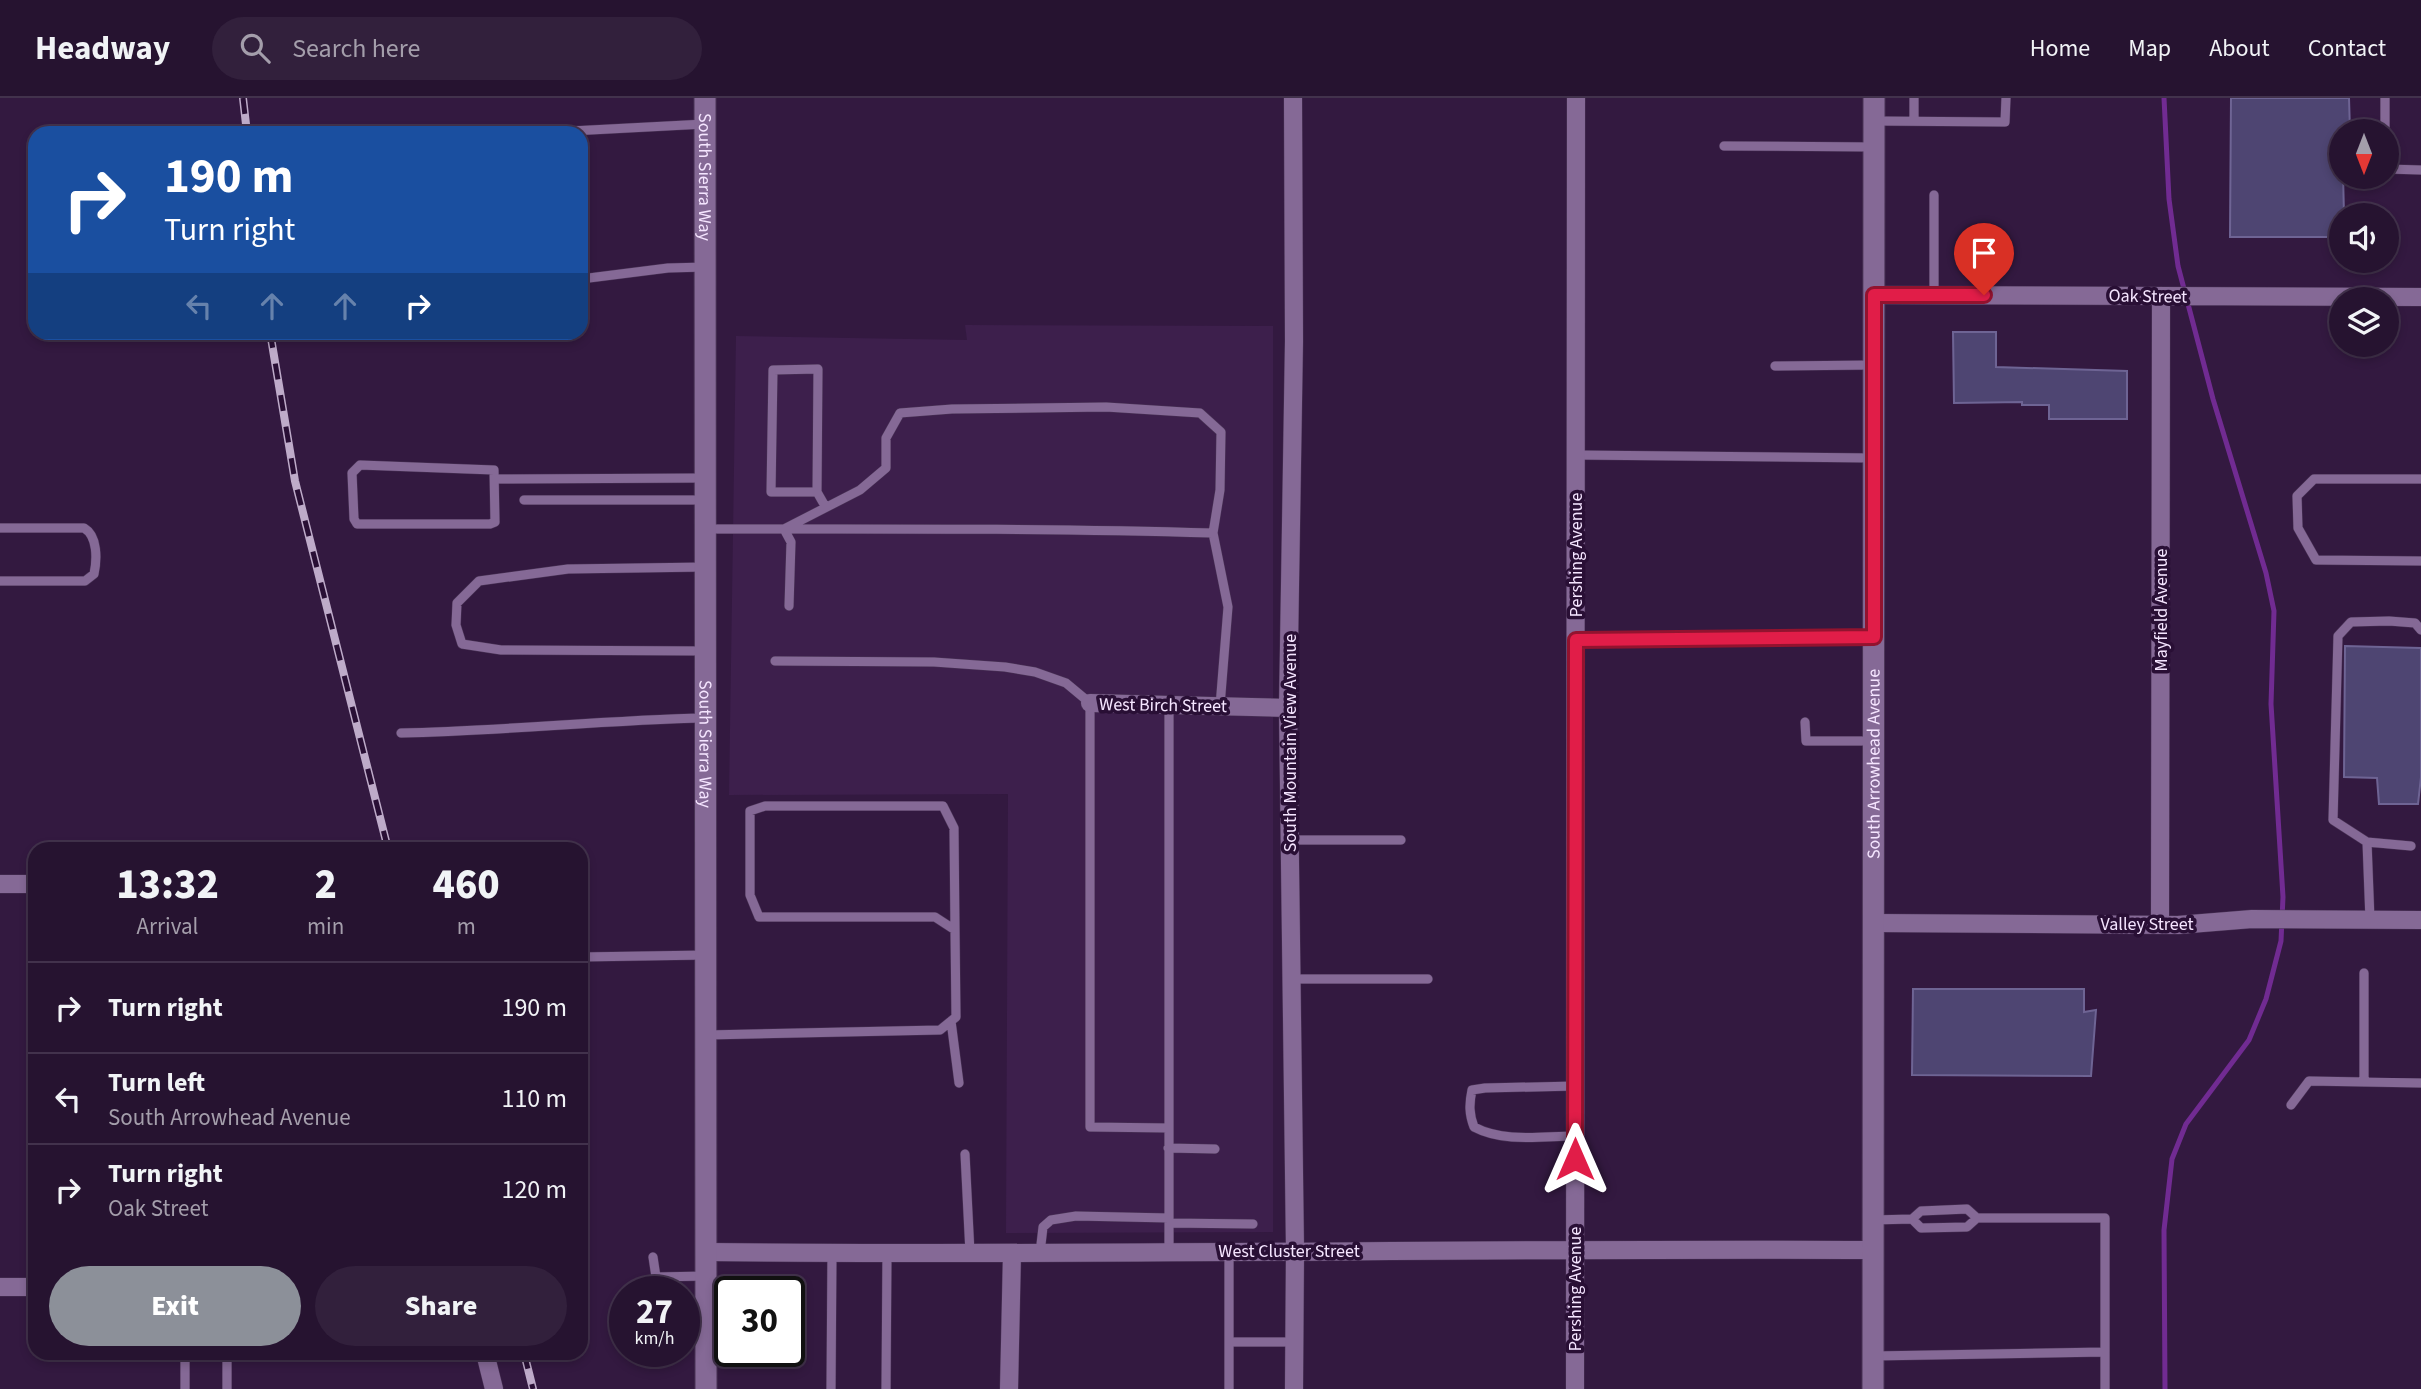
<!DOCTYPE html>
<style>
:root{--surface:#261330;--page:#32203c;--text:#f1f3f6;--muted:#a49eab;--line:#42324c;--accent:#8c9099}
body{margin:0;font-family:"Source Sans 3",sans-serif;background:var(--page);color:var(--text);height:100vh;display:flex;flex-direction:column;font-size:26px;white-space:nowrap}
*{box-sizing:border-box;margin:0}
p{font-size:23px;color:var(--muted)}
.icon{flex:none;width:38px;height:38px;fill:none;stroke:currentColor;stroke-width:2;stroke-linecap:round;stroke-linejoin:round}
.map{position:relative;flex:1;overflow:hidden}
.side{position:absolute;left:28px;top:744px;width:560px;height:518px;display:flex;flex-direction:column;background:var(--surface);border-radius:21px;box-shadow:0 4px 10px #0003,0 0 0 2px var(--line)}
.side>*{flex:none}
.banner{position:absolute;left:28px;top:28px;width:560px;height:214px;border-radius:21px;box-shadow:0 4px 10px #0003,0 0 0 2px var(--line);background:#1a4fa0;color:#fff;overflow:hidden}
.needle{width:46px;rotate:180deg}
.tools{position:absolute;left:2329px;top:21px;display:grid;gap:14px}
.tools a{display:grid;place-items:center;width:70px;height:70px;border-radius:50%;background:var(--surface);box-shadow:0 4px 10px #0003,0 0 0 2px var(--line);font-size:35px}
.speed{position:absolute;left:609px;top:1178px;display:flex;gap:14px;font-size:35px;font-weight:700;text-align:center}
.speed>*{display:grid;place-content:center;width:91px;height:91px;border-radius:50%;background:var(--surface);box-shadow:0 4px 10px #0003,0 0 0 2px var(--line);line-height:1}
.speed small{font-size:18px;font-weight:400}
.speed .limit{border:4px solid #111;border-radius:10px;background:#fff;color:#111}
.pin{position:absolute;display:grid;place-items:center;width:60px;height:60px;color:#fff;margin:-72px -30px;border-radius:50% 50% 50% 0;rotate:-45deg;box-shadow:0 0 7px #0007}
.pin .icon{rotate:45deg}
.me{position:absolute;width:77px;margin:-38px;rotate:0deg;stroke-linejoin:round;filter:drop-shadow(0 0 5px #0008)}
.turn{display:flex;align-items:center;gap:24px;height:147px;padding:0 21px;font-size:32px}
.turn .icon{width:91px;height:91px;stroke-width:2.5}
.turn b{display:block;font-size:49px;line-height:60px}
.lanes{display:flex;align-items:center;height:66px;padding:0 21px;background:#0003;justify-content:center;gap:35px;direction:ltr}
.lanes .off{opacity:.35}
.eta{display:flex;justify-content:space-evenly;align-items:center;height:119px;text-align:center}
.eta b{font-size:42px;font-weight:800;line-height:49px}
.button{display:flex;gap:14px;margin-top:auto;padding:14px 21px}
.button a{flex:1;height:80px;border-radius:42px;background:var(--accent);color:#fff;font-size:28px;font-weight:800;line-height:80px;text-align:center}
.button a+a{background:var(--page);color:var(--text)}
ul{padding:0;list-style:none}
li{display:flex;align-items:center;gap:21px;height:91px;padding:0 21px;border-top:2px solid var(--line)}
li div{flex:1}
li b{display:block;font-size:26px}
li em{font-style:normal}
header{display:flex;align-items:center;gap:42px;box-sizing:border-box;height:98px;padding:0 35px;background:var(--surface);border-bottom:2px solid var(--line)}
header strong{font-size:33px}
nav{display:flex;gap:38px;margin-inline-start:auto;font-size:24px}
.search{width:490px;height:63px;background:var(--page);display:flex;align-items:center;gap:18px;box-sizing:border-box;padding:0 24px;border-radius:38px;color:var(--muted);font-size:26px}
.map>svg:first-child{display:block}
</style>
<header>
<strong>Headway</strong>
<div class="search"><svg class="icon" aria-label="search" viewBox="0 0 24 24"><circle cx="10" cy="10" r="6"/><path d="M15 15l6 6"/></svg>Search here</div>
<nav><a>Home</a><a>Map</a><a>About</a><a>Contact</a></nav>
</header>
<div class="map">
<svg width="2421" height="1291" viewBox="0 0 2421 1291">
<rect width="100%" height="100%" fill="#331940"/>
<!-- built -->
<path fill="#3d1f4c" d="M965,227L1273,228V1134L1006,1135L1008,696L729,697L736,238L967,242Z"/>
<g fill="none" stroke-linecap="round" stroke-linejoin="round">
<!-- stream -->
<path stroke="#712b92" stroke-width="5" d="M2164,0L2169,101L2178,168L2213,301L2266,475L2274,513L2271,606L2283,799L2281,843L2266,901L2249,942L2186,1026L2172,1061L2164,1132L2165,1291"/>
</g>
<!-- building -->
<path fill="#4e4572" stroke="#6e6494" stroke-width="2" d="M2231,0H2349L2350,33H2342L2344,117H2342V139H2230Z
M1953,234H1996V269L2127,273V321H2049V307H2022V304L1954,305Z
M2345,548L2421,550V679L2418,706H2379L2377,680L2344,679Z
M1913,891H2084V914L2096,912L2091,978L1912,977Z"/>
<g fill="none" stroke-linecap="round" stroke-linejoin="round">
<!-- lane casing -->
<g stroke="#4a3456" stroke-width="10">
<path id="lane" d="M1914,0V23
M1876,23L2005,24L2006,0
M2385,33V0
M533,35L705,26
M1724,48L1874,49
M2387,71L2421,72
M581,181L668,170L705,169
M1934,197V97
M1775,268L1872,267
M1576,357L1872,360
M360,367L494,372L495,424L490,426H357L354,421L352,375Z
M495,381L705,380
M2421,381H2314L2297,398L2298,430L2316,462L2421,463
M817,394H771L773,272L818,271L817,394L825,408
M524,402H705
M0,430H84C98,438 97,462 94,476L85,483H0
M707,431C876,431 1044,430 1213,435L1220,392L1221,334L1200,315L1106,309L952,311L900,315L886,340V370L860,392L784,431
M784,431L791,444L789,508
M1213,435L1228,509L1220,608
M705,469L568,471L479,483L457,505L456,527L462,546L501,552L705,553
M1576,543L1872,539
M775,563L934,564L1005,569L1035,574L1066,585L1090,605V1029L1169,1030
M1169,607V1154
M1805,624L1806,643H1873
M401,635C503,633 604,622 705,620
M1290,742H1401
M2367,744L2370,822
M2411,748L2367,744L2333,722L2338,538L2351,524L2389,523L2415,525L2421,532
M581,859L706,857
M2364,875V983
M1292,881H1428
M951,923L959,985
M707,937L940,932L956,919L955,832L935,819H759L750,797V713L765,708H943L954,730L955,832
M1575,988L1485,990L1472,992C1469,1006 1469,1016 1474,1029C1504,1045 1543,1038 1575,1038
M2291,1007L2309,983L2421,985
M1168,1050L1215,1051
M965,1056L970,1155
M1977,1120H2105V1291
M1873,1122L1912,1121L1921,1113L1967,1111L1977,1120L1967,1129L1921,1130L1912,1121
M1169,1125L1253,1126
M1229,1153V1244H1294
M1040,1155L1043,1129L1051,1122L1076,1118L1169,1120
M653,1159L656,1179L706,1178
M1229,1244V1291
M185,1255V1291
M227,1255V1291
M1873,1258L2105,1254
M831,1291L832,1154
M886,1291L887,1155"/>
</g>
<!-- street casing -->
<g stroke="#4a3456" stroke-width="19">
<path id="street" d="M1293,0L1294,243L1288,610L1295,1152L1294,1291
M1874,197L2421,199
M1090,605L1288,610
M0,786H35
M1873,825L2178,827L2252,821L2421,822
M2160,827L2161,198
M706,1154C1095,1158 1484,1150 1873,1152
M0,1189H35
M485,1255L494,1291
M1009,1291L1012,1155
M1575,1291L1576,0"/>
</g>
<!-- secondary casing -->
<g stroke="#4a3456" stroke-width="23">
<g id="secondary">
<path id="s1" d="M705,0L706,1291"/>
<path id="s2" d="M1873,1291L1874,0"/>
</g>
</g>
<!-- lane -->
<use href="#lane" stroke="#856996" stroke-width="9"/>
<!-- street -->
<use href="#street" stroke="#856996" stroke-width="18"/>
<!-- secondary -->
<use href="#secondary" stroke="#856996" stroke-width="21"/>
<!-- rail casing -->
<g stroke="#beabc9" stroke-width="8">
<path id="rail" d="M243,0L247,35
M270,234L295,383L388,751
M524,1255L533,1291"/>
</g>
<!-- rail -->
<use href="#rail" stroke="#290f35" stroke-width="5" stroke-dasharray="16" stroke-linecap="butt"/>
</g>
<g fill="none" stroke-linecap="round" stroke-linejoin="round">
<!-- route casing -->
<g stroke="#92132f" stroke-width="18">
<path id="route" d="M1575,1061L1576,542L1874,539V197H1984"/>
</g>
<!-- route -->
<use href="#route" stroke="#e11d48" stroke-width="12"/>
</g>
<g text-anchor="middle" stroke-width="7" stroke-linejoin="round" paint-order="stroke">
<!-- street labels -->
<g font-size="18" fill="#f5e5ff" stroke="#290f35">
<text dy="6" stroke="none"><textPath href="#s1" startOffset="79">South Sierra Way</textPath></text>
<text transform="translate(2148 198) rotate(1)" y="6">Oak Street</text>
<text transform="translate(1576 457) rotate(-90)" y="6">Pershing Avenue</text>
<text transform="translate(2161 512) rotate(-90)" y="6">Mayfield Avenue</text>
<text transform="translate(1163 607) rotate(1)" y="6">West Birch Street</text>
<text transform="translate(1290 645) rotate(-90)" y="6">South Mountain View Avenue</text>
<text dy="6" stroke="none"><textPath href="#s1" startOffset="646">South Sierra Way</textPath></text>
<text dy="6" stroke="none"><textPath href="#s2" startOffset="625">South Arrowhead Avenue</textPath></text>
<text x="2147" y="832">Valley Street</text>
<text x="1289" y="1159">West Cluster Street</text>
<text transform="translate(1575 1191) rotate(-90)" y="6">Pershing Avenue</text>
</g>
</g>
</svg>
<div class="tools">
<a><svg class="needle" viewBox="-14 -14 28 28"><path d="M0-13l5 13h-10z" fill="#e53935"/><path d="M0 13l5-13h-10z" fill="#a49eab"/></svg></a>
<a><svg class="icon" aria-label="sound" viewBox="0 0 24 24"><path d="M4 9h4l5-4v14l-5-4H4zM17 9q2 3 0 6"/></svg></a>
<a><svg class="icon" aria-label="layers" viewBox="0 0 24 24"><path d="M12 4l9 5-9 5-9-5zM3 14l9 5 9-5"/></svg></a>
</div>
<div class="speed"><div>27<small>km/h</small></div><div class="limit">30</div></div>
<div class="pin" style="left:1984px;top:197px;background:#d93025"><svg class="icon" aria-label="arrive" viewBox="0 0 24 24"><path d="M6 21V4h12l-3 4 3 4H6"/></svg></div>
<svg class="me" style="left:1575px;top:1061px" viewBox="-20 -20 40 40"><path d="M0-17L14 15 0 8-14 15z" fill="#e11d48" stroke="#fff" stroke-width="4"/></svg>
<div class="banner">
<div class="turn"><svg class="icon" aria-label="right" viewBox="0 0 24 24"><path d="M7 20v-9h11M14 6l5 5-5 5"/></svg><div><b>190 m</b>Turn right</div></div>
<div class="lanes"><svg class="icon off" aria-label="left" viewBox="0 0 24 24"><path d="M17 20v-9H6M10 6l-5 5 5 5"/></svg><svg class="icon off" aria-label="ahead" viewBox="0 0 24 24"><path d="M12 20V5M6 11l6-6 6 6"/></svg><svg class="icon off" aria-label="ahead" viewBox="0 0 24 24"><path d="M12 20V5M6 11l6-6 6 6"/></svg><svg class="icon" aria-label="right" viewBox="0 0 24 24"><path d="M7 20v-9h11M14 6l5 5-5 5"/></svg></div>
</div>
<section class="side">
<div class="eta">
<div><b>13:32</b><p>Arrival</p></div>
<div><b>2</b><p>min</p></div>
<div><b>460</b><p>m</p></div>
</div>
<ul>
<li><svg class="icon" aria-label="right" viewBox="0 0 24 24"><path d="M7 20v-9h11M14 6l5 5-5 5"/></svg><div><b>Turn right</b></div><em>190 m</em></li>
<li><svg class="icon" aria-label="left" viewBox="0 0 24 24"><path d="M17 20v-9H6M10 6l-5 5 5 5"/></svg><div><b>Turn left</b><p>South Arrowhead Avenue</p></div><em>110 m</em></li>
<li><svg class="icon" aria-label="right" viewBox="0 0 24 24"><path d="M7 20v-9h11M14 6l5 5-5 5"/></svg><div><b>Turn right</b><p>Oak Street</p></div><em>120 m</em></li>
</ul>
<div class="button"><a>Exit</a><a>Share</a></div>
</section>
</div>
